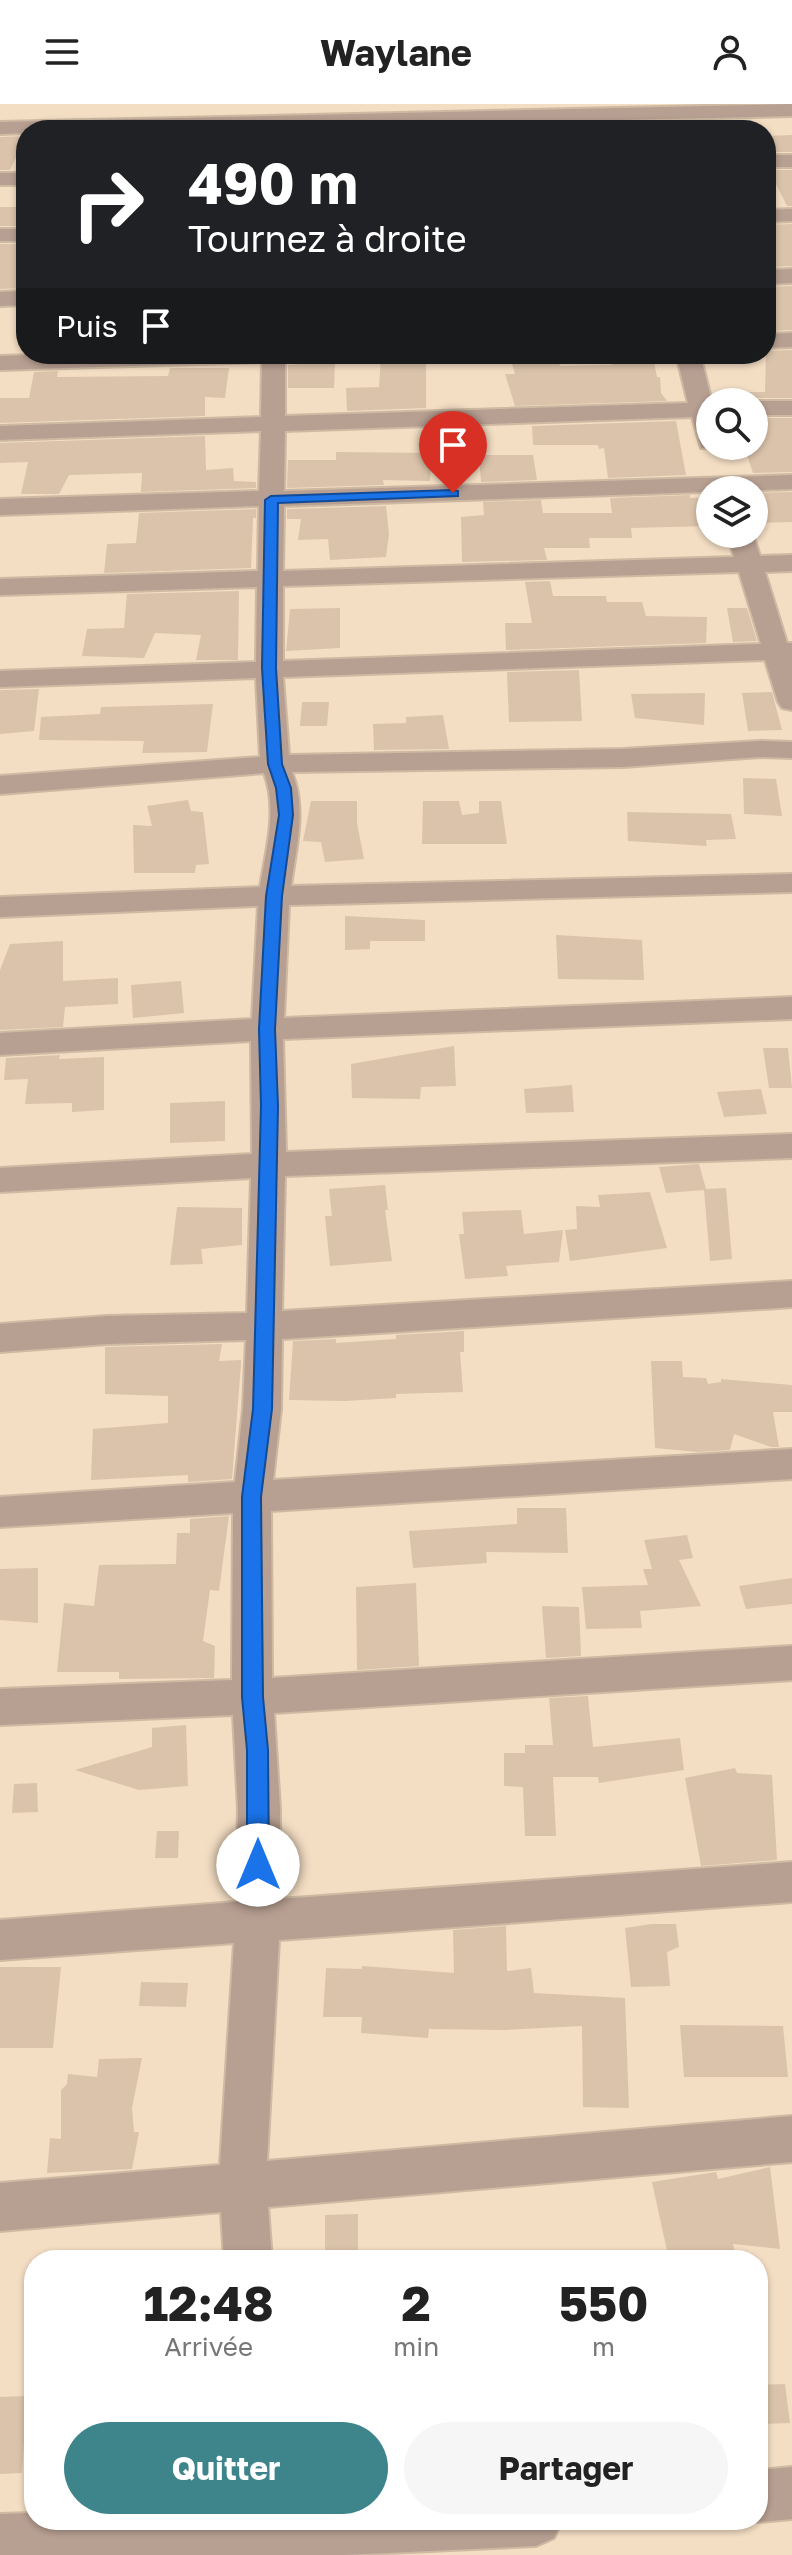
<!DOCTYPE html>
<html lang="fr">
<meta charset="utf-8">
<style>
:root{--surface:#fff;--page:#f6f6f6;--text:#222;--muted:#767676;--accent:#3d858b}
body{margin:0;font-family:"Golos Text",sans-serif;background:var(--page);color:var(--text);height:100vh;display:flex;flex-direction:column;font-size:30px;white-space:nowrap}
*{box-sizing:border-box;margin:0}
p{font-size:26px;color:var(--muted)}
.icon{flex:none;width:44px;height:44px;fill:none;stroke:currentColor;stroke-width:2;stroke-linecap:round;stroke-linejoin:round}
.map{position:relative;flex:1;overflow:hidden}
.sheet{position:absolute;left:24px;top:2146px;width:744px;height:280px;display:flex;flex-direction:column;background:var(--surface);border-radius:32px;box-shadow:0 2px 6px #0004}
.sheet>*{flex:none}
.top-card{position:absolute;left:16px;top:16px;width:760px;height:244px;border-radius:32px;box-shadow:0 2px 6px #0004;background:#202124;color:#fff;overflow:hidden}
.fabs{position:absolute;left:696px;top:284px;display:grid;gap:16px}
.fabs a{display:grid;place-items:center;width:72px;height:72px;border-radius:50%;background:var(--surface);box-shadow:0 2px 6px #0004;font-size:40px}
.pin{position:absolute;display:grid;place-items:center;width:68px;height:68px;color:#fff;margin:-82px -34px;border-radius:50% 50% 50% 0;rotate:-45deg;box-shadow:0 0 8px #0007}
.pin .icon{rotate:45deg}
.me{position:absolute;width:88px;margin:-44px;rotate:0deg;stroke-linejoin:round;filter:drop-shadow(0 0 6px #0008)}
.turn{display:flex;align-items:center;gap:28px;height:168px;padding:0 40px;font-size:36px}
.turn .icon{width:104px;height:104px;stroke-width:2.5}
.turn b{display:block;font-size:56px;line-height:68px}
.then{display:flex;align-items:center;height:76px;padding:0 40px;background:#0003;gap:16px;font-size:30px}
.eta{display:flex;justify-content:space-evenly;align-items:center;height:136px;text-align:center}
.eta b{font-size:48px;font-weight:700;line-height:56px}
.cta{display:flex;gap:16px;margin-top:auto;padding:16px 40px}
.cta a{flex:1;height:92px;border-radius:48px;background:var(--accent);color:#fff;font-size:32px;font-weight:700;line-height:92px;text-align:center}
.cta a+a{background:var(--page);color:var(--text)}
header{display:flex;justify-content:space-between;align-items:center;height:104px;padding:0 40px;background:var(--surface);font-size:36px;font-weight:700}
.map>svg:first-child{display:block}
</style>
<header><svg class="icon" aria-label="menu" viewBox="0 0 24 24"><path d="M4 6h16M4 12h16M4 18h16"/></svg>Waylane<svg class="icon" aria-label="person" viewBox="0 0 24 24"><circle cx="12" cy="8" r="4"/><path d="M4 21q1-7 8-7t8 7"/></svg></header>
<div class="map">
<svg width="792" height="2451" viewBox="0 0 792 2451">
<rect width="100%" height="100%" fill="#f3ddc3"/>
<!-- building -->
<path fill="#dbc3ab" d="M698,17L701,26L652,25L646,18Z
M792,31V48H766V32Z
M26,32L10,66H0V33Z
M769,66H792V102H787Z
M0,103H25L23,118H26V122H0Z
M792,120V162L766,163V121Z
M0,140H26V184L0,185Z
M792,182V226L766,227V199L773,198L769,183Z
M792,246V294H754L746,298H729L726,288H765L766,247Z
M509,250H556L560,262L612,261L610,253H653L657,273H660L661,289L667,297L515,302L505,270H515Z
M381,252L426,253V304L347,307L346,284L379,283Z
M335,257L334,284H288V261Z
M170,264H229L225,294L205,293V312L0,319V294H29L34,268L58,267L57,273L168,272Z
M754,314H792V368L753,369L744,342H754Z
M676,317L686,371L608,374L604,344L599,345L598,341H533L532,322Z
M205,332L206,366L233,364L234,377L256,378V384L141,388L142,369L69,371L59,390H21L28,358L0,359V339Z
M336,348L432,349L430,377L383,376L384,381L287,384L288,356H336Z
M479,351H533L537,376L481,378Z
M792,388V418L754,419V389Z
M690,391V394L710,393V422L631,424L632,434H589L590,444H544L547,456L462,458L461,413L484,411L483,398L541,396L543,409H612L610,394Z
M386,402L389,430L386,453L330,456L328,435L298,436L301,415H287V405Z
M256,405V414H253L251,464L104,469L107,440L136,439L139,409Z
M550,477L553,492H606L607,498H642L646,512L707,513L706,539L506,546L505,519H532L525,478Z
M239,487L238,556H196L201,531L155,529L144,554L82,552L87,525L124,524L127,490Z
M340,504V544L286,547L290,505Z
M727,504H747L757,537L733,538Z
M579,566L582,617L509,618L507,568Z
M39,585L34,627L0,630V586Z
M772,588L782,626L748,627L742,589Z
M705,589L704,621L635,614L631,590Z
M302,598H329L327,622H300Z
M213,600L207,648L142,649L144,637L39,636L41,613L100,610L101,603Z
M443,611L449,645L374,646L373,620L406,619V613Z
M743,674L776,675L782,712L744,710Z
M188,696L191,707L203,708L209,760L196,761L195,769H134L133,721L152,722L147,702Z
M311,697H357V719L364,755L325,758L321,738L303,737Z
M423,697H459L462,711L479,709V697H501L507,740H422Z
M627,708L731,710L736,735L706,736L707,742L628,737Z
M345,812L425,816V837H370V845L345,846Z
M556,831L642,836L644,876L558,875Z
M63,837V877L118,874V900L65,903L63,923L0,926V866L10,840Z
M181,877L184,909L133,914L131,881Z
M454,942L456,982L421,983L420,995L352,994L351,960Z
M763,944H788L792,984H769Z
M60,951L59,955L104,953V1006L72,1008V999L25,1000L28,975L4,976L6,954Z
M572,981L574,1008L526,1009L524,985Z
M761,985L767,1010L724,1013L717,988Z
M225,997V1037L170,1039V999Z
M699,1060L706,1085L726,1084L732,1155L710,1157L704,1086L666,1089L659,1063Z
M385,1081L388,1106H385L392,1157L330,1162L325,1112H332L329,1085Z
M650,1088L667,1144L570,1157L565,1126L577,1125L576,1102L600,1103L598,1091Z
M177,1103L242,1104V1141L201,1145L203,1160L170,1161Z
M521,1106L524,1130L563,1126L559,1158L506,1162L508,1172L465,1175L459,1130H464L462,1108Z
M464,1227V1248H460L463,1288L396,1290V1294L345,1297L289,1296L293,1237L336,1235V1239L396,1235V1231Z
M222,1240L219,1257L241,1256V1260L232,1375L188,1378V1371L91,1376L93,1325L168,1319V1292L105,1290V1243Z
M651,1257H682L683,1273L706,1274L708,1280L721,1278V1275L792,1281V1308H773L779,1343H771L734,1330L730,1346L698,1348L655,1344Z
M517,1404H566L568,1449L486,1448L487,1459L413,1464L409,1427L517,1420Z
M229,1412L219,1487L210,1486L203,1537L215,1542L214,1574L119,1575V1568H57L64,1499L94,1502L99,1461L176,1460L177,1429H190V1415Z
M687,1431L693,1454L679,1456L701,1502L640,1507L642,1524L586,1525L582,1483L648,1481L643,1465H652L644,1436Z
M38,1464V1519L0,1516V1465Z
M792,1474V1500L746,1505L739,1482Z
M416,1479L419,1562L357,1566L356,1483Z
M542,1502L579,1503L581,1552L546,1554Z
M588,1592L593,1643L680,1634L684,1666L599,1679L598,1673H553L556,1732H525L523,1683L504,1682V1649H525V1641H553L549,1594Z
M186,1621L188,1682L139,1686L75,1666L152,1643V1624Z
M735,1664L737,1669L772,1671L777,1756L701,1762L685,1674Z
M37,1679L38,1708L12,1709L14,1680Z
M157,1727H179L178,1754H155Z
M651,1820H676L679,1843L667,1848L670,1882L631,1883L625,1824Z
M506,1822L507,1867L531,1864L534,1889L625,1894L629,2004L583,2003L582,1922L503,1926L429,1925L428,1934L361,1929L362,1913H323L326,1864L362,1865V1862L454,1869L453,1826Z
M0,1863H61L53,1944H0Z
M141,1878L188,1879L186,1903L139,1902Z
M680,1921L783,1922L788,1973H684Z
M142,1954L132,2004L134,2028H139L132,2065L47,2069L50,2034L61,2035V1986L67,1980L68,1970L97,1973L99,1955Z
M770,2063L780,2145L733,2140L735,2148L669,2156L652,2078L716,2068L718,2075Z
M358,2110V2148L325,2150V2111Z
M785,2280L790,2319L758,2320V2281Z
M27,2292L22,2369L0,2370V2293Z"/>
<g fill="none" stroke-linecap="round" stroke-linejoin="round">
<!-- minor casing -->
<g stroke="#cebaa3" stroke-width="4">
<path id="minor" d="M792,0V12L175,26H26V29L0,30V18Z
M766,51H792V63H766Z
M0,69H26V81H0Z
M792,105V117L766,118V106Z
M0,125H26V137H0Z
M792,165V179L766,180V166Z
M26,187V201L0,202V188Z
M792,229V243L766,244V230Z
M73,250H329L325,255L285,258V312L688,299L676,250H700L712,298L710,342H720L719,344H701L692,313L285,327L284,387L792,371V385L284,402L283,467L734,453L727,430H753L760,452L792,451V467L765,468L787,539H792V606L782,604L778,598L765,556L283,573L289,651L623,645L760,637L792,638V654L760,653L623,663L292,668C307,705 296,744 291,782L792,770V788L289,801L284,914L792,893V915L283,935L286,1048L792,1030V1054L285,1072L282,1207L792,1177V1203L282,1235L281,1305L273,1376L792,1345V1375L271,1407L272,1574L792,1542V1576L274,1609L280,1705V1795L792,1758V1798L279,1836L267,2057L792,2012V2058L268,2103L272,2156H224L221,2108L0,2127V2079L220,2061L234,1839L0,1856V1816L236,1798L238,1705L233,1611L0,1621V1585L232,1576L233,1409L0,1423V1393L235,1378L243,1305L246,1236L107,1240L0,1248V1220L107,1212L247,1209L251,1074L0,1088V1064L252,1050L251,937L0,951V929L252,915L258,802L0,813V793L260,783C266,745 278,706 264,669L0,690V672L260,653L256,574L0,583V567L256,558L257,483L0,491V475L258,467L259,402L0,411V395L259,387L261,327L0,336V322L261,313L262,258L0,266V252ZM739,468L761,540L283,557V482Z
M754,297H792V311H754V298H749Z
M792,2363V2415L758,2418L754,2416H758V2366Z
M34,2409V2416H562L554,2434L536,2442L344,2451H0V2410Z"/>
</g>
<!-- minor -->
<use href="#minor" fill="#b79f91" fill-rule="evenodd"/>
</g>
<!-- route -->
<path fill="#1a73e8" stroke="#114b97" stroke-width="2" d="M453,386L458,387V392L278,399L276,564L282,660L291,684L293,711L282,792L275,925L278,1002L272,1305L261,1393L263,1593L268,1646L269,1761L266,1768L258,1771L251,1768L247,1761V1646L242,1593V1393L253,1305L261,1002L259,925L266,792L279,711L276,684L268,660L262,564L265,396L271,392Z"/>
</svg>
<div class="fabs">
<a><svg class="icon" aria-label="search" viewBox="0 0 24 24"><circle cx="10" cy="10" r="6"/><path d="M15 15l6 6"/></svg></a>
<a><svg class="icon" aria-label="layers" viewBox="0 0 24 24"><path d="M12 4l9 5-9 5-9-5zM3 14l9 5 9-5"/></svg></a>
</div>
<div class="pin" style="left:453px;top:389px;background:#d93025"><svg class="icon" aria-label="arrive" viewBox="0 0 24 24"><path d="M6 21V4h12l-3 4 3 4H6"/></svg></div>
<svg class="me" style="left:258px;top:1761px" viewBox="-20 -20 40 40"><circle r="19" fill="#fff"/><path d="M0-13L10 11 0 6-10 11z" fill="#1a73e8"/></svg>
<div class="top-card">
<div class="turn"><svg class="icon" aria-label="right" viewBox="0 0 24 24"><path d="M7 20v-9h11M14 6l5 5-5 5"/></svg><div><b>490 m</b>Tournez à droite</div></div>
<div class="then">Puis<svg class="icon" aria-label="arrive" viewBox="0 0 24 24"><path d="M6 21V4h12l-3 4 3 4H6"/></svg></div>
</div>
<section class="sheet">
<div class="eta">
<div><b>12:48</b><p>Arrivée</p></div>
<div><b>2</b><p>min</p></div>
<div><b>550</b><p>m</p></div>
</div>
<div class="cta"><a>Quitter</a><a>Partager</a></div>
</section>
</div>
